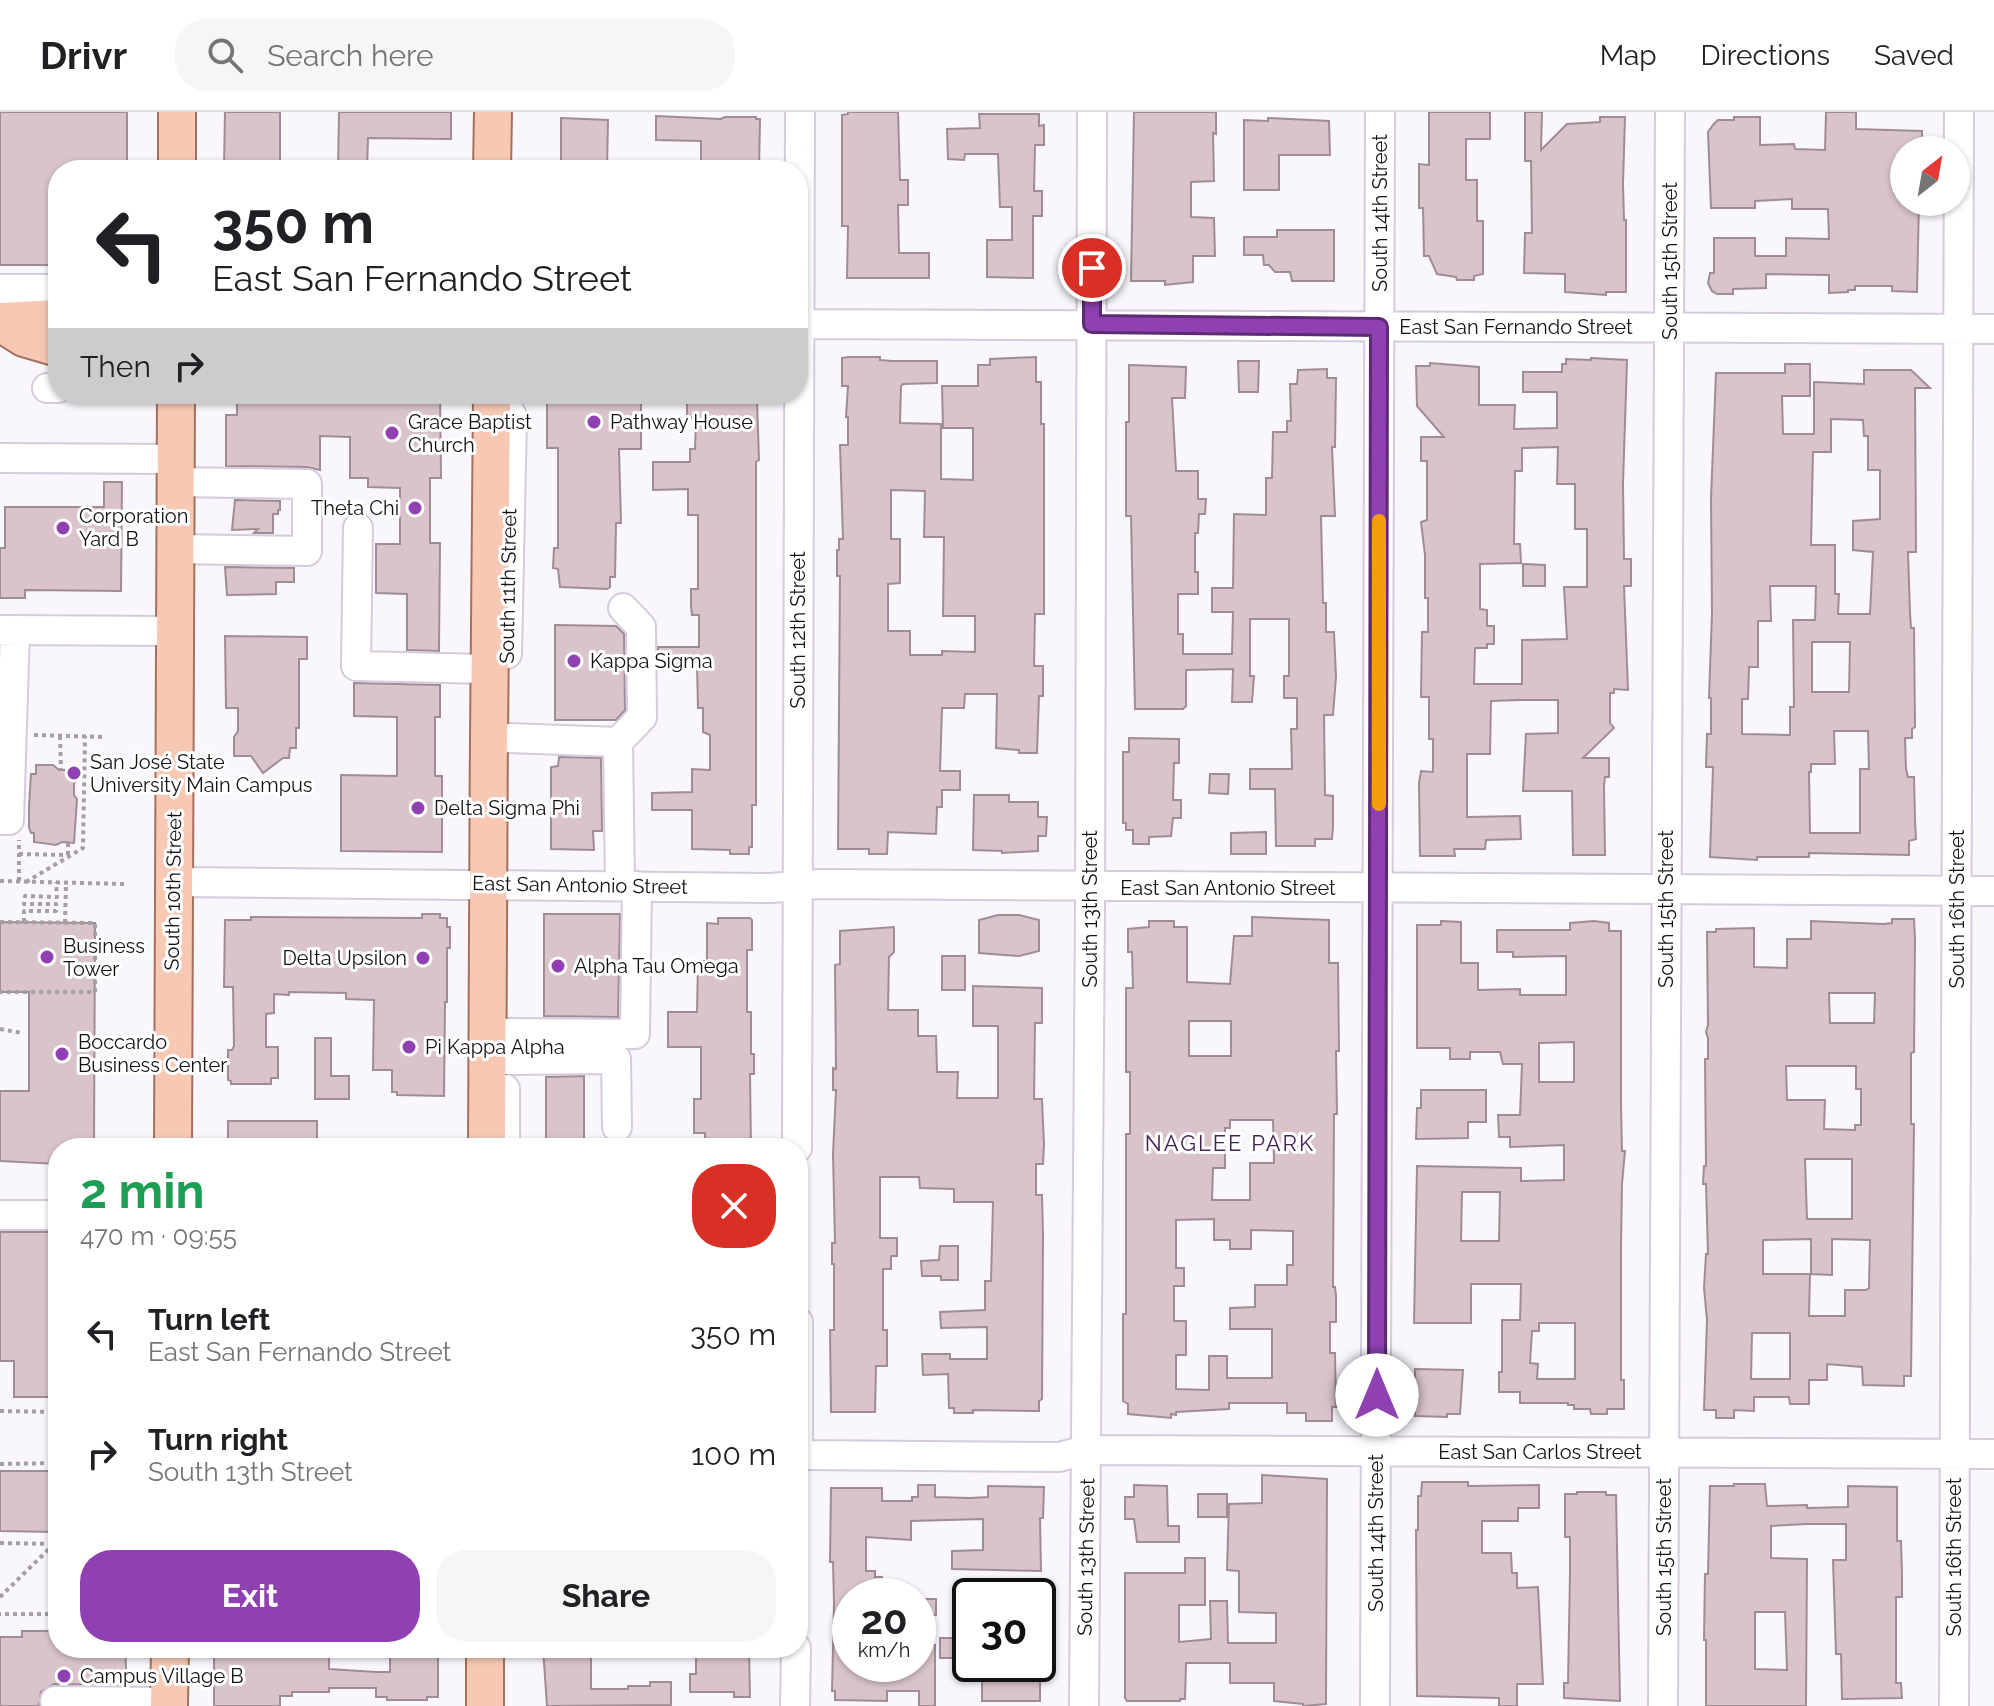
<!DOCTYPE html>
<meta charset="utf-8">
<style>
:root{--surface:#fff;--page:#f6f6f6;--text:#202124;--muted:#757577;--line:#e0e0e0;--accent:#8f41b2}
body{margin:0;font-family:Raleway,sans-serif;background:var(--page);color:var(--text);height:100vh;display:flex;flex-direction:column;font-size:30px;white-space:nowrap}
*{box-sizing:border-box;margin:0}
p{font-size:26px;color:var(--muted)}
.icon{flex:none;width:44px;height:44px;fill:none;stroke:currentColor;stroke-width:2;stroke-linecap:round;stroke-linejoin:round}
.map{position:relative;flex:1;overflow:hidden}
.details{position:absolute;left:48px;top:1026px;width:760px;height:520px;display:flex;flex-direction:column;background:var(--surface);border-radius:32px;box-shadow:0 2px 6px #0004}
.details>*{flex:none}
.guide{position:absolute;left:48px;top:48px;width:760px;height:244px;border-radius:32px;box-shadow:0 2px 6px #0004;background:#fff;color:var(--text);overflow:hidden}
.needle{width:52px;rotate:31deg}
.controls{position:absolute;left:1890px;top:24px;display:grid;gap:16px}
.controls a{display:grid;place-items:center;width:80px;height:80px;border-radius:50%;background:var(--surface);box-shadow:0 2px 6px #0004;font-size:40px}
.speed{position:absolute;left:832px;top:1466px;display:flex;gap:16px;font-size:40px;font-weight:700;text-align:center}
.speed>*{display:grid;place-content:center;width:104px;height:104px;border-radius:50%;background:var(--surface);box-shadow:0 2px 6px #0004;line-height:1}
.speed small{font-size:20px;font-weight:400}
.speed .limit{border:4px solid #111;border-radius:12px;background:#fff;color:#111}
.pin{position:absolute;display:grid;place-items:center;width:68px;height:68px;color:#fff;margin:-34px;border:4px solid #fff;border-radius:50%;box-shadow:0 2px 8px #0007}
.me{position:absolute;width:88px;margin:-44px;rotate:0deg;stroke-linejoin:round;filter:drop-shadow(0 0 6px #0008)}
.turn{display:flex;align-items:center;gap:28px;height:168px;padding:0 32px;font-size:36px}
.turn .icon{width:104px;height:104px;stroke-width:2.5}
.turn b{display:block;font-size:56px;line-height:68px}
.then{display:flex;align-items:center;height:76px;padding:0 32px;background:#0003;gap:16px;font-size:30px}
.round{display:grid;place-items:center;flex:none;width:84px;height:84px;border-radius:32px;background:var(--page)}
.summary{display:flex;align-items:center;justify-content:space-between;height:136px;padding:0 32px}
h1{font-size:48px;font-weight:700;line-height:60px;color:#1e9e55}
.action{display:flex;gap:16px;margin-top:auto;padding:16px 32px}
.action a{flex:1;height:92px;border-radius:32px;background:var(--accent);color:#fff;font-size:32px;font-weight:700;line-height:92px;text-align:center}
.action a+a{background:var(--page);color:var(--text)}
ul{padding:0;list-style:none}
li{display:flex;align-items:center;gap:24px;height:120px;padding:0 32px}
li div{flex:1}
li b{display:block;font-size:30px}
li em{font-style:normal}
header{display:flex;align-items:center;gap:48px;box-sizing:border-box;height:112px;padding:0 40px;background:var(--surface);border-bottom:2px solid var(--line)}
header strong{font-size:38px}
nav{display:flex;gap:44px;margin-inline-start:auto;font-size:28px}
.search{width:560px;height:72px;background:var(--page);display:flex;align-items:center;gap:20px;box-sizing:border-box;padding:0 28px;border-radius:32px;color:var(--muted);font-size:30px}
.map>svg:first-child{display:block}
</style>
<header>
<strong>Drivr</strong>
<div class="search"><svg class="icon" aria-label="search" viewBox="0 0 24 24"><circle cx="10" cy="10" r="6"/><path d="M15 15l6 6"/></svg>Search here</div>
<nav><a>Map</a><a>Directions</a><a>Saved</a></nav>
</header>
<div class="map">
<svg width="1994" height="1594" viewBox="0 0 1994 1594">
<rect width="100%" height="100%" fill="#faf6fd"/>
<!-- building -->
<path fill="#d9c4cc" stroke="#a08c94" stroke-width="2" fill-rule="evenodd" d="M0,0H127V58H58V153H0Z
M225,0H280V54H224Z
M339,0H451V27L368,26L367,58H338Z
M848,0H898L900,68H908V93H898L899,141H929V166H847L848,114H842V3L848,2Z
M1134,0H1216V22L1213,21L1214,69L1191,70V105L1214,106L1215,144H1193V170L1165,173V169H1131Z
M1429,0H1490V27H1466V68H1477V109H1483V162L1474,164V168H1457L1456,165L1437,162L1429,144H1424L1423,96H1419V52L1429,53Z
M1525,0H1542L1541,38L1567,12L1600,10V5H1625L1623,72L1624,108H1626V180H1606V183L1565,180V162L1524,161L1525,121H1532L1531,49H1525Z
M1826,0H1856V17L1922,19V38H1904V90H1919L1917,180L1892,179V174H1855V178H1848V180L1829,181V163L1766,162V176L1733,177V182H1717L1712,179L1708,171L1710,161H1714V126H1755V144H1786V126L1829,127L1828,97H1792V87L1755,89V96H1711L1708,20L1713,13L1718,8H1734V5H1760V33L1794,32L1795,37L1825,38Z
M979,2H1039V14L1044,13V33H1035L1034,79H1042V104H1033V166L987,165V128H1012V95H1000L998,42H965L964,48L948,47L947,17L980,16Z
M656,4L721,7L725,5H756V7H760L759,58H701V29L656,28Z
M561,6L608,8L607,58H561Z
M1268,6L1329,9L1330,43H1279V78H1244V8L1268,9Z
M1277,118H1334V169H1292L1290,160H1275L1269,153H1264L1263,143H1244V125H1277Z
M848,245H880V248L892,249H937V271L903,272L901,274L900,311L941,312V367L973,368V316H943L942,274H978V253H990V247L1036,245V270H1041V312H1044V502H1035L1034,554H1043V584H1039L1037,641H1019V638L996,636L997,582H965L964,596H942L940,659H960V678H942V695H937L936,722L888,720L887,742H869V737H838L840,464H837V438H839V427H843L840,333H848V305H846L848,274H842V246ZM891,378L925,379L924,425H944L943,504H975V540L942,539V543H910V519H888V472L900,471V427H891Z
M1591,246L1627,248L1623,372L1624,447H1631V474H1624L1628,578L1614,577V581H1610V611L1614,616L1583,646H1609V665H1605L1604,674L1605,743H1573L1572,679H1523L1526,622L1558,621V588H1518L1491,589L1490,642H1467V705L1520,704L1521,727L1486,728L1485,737H1454L1455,744H1420L1419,671L1421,659L1433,660V627H1429V585H1421L1422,520H1428V486H1425V443L1421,410L1427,408V349H1421V325H1444L1417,294L1416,254H1430V251L1479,255V293H1515L1514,317L1557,316V280H1523V260H1562V252H1566V247L1591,248ZM1558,335L1557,372H1575V417H1587V475H1564L1567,527L1522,528V572H1474L1475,536H1487V532H1494V514H1487V498L1480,497V452L1521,451L1520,432H1514L1515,359H1522V336Z
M1238,249H1259L1258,280H1239Z
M1785,252H1810V284H1782L1783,322H1814V270L1864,272V258H1911L1930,276H1915L1916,440H1908L1910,501L1911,516H1914L1915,615L1912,617V626H1905L1906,657L1908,665H1914L1915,708L1916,727L1909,729V743L1809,741V745H1757V748L1710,745L1713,655H1706L1707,622H1711V586H1709L1712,501L1711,386L1716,261H1785ZM1831,307L1863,308L1864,324H1868V358H1880V407L1853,409V438L1873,440L1870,502H1838L1839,482H1835V433H1811L1813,340H1831ZM1770,474H1816L1815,508H1793L1794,595H1790V623L1742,622V587H1748L1749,555H1758V509H1771ZM1812,530H1850L1849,580H1812ZM1834,619H1868L1869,657H1860V721H1810L1809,660H1811V652H1835Z
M1129,253L1186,255L1185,286H1172L1176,359H1198V387H1206L1205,402H1199L1198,421H1195V460H1198V482H1178V522H1183V542H1232L1233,500H1212V476H1233L1234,402L1266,403V366H1272L1273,320H1287V309H1291L1290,272H1297L1298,258L1327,257V266H1336L1335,335H1332L1335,404H1321L1323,491H1326V520H1334L1336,565L1333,603H1324L1325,683L1333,684V715L1332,727H1315V734H1276L1275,677H1250V657H1292L1291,617H1297V586H1284V564H1289V507H1250V564H1254L1252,590H1232L1233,557L1186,558V594L1183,597H1135L1131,404H1126V310H1129Z
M237,282H440L441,366H430V431H440L439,539L407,538V482L376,481V432H400V376L368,375V366H350V325L320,324V358L307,355L226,354V303H237Z
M641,282V337H619L621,411H616L615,465H610V475L607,477L560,475L558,457L553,456L554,436H558V336H547V283Z
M687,288H757L759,348L756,350V693H752V735H749V742H730V738L692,737V698H652V681L692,680V657L710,658V623L703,620V596H698L697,554H658V535H699V503H692L691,494V477H698V403H688V377L653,378V350H690V337H695L696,306H687Z
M104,370H122L121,479L25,478V486H0V436H5V395H104Z
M235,388L280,389V398H278V402H273V421H254L258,417L232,418Z
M1523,452L1545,453V474H1523Z
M225,455L294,456V470H276V482L227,483Z
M555,513L616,514L624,522L625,598L616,608H555Z
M225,524L307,525V547H299V616H296V636H290L289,646H283L263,661L251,644H234V625L238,619V596H226Z
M354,571L440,573V605H435V664H442V740L341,739V663L397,664V605L354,604Z
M1129,626L1179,627V651H1174L1173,688H1181V706H1173L1171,724L1149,725V732H1133V718H1126V711H1123V640H1129Z
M559,645L601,646L602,719H593L594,738L551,737V655L558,654Z
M36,653H53L59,658H68L77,666L74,672V683L77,687L74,731L62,730L56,733L34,730V721H31L29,715V695L31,662H36Z
M1210,662H1229L1228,682L1209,681Z
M974,683H1009V690H1038V705H1047L1046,724H1038V739L1002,741V739L973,738Z
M1266,720V742H1231V721Z
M422,802H440V806H447V815H450V836H447V890H445L444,984L397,983V980H392V958H373L374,888L346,887V881L289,880V883L274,882V901L266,902V935H278V966H271V972H231V969L228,968V938H232L234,934L233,875H224L225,808H251V805L422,806Z
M544,802H620L618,905L544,904Z
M998,803H1019L1039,808V839L1019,844L979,841V808Z
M1252,805L1329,808V851H1338L1339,939H1336L1337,1002H1334L1333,1175H1335L1336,1183V1210H1330V1241H1335L1336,1295H1332V1309H1306V1301H1287V1291H1229V1297L1176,1300V1303L1171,1302V1306L1128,1302V1292L1123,1289V1202H1126V1022H1130V960H1126V876H1133L1132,840H1128V817L1149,815V809H1174V815H1187V870L1230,872L1234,824H1252ZM1189,909H1231V944H1189ZM1230,1008H1273L1274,1051H1250V1088H1212L1213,1056H1225V1016H1230ZM1214,1107V1128H1230V1137H1251V1118L1293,1119V1153H1287V1173H1255V1195L1230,1196V1217H1272V1266H1227V1244H1209V1278L1176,1277V1243H1186V1209H1174V1174H1184V1156H1176V1108Z
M718,806H750L752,808V838H747V900H751V942H754V962H750L751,1036H705V1021H694V987H701V935H668V900H697L698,849H707V811L718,812Z
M1892,807H1914L1915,828L1914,940L1911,941V1012H1914L1911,1264H1904V1274L1863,1273L1862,1255L1827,1252V1268H1809V1292H1790L1789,1285H1754V1299L1734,1298V1306H1716V1298H1704L1707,1208L1704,1176L1706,1142H1708L1706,1072H1703L1704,1054H1706L1705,947H1708V926L1706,920L1708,913L1707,820H1716V817L1754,816V855L1787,856V827H1811V809L1884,812L1892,811ZM1829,881H1875L1874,911H1830ZM1786,954H1856V977H1861V1013H1855V1018L1824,1017L1825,988H1787ZM1805,1047H1852V1107H1807ZM1811,1127V1162L1832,1163V1127L1870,1128L1869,1176L1866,1178H1845V1204H1809L1810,1162H1763V1128ZM1752,1221H1790V1267H1751Z
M1441,809L1461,810V851H1478V878L1520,877V883H1566V844L1513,845V840H1497V818H1570V811L1594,809L1609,811V819H1621V992L1622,1039H1625L1622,1072L1621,1134V1268H1624V1297H1607V1302H1591L1590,1297H1574V1293H1568V1291H1520V1280H1499V1260H1502V1208H1520L1521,1172H1471V1211H1414L1417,1054L1521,1056V1069L1564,1068V1033L1510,1035V1025H1499L1498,1003H1520L1522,952H1503L1500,940H1470V947H1450V936H1417V813H1441ZM1574,930V970H1539V931ZM1462,1080H1500L1499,1129H1461ZM1539,1211H1575V1267H1537L1538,1252L1530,1251L1532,1219H1539Z
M0,810L95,811L94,1036H58V1052L0,1049V979H29V880H0Z
M894,815V840L889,845L888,898H918V924H936L937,960H958L957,986H998V914H973V874L1042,876V911H1035L1034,987H1042L1044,1033L1043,1052H1036V1083H1042L1043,1124L1042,1287L1039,1289V1299L973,1298V1301H954V1296H949L948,1262L923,1263L922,1242H950V1247H987V1215L941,1216L940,1200L985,1198V1169H991L993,1090H954V1077L920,1076L919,1065H880V1126H897V1144H891V1157H883V1218H887V1254H876L875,1300H831L830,1218H834V1152H832V1131H835L833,1042L836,978H833V956L836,957L835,853L840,852V819Z
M942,844H965V878H942Z
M315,926H331V964H349V987H315Z
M584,964V1036H546V965Z
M1421,978H1486V1010H1468V1026L1416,1027L1417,996H1421Z
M228,1009H317V1036H228Z
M0,1120H58V1285H14V1249H0Z
M940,1134H958V1168H941V1164H922L921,1149L939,1148Z
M1415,1257L1463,1258L1460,1302H1447V1305L1415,1304Z
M0,1359H55V1369H58V1393H55V1420L0,1419Z
M1262,1363L1327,1367L1326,1592L1303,1594V1592L1274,1589V1571H1230V1551H1186L1185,1587H1180V1589H1127L1125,1586V1461H1185V1446H1205V1493H1179V1530L1211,1527L1210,1489H1227L1228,1531H1276V1501L1239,1500V1459L1227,1458L1229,1392L1262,1391Z
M1422,1370H1468V1374L1539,1373V1396H1518V1409H1482V1441H1511L1512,1461H1517V1476L1538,1475L1543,1572H1517V1594H1499V1586L1417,1584L1416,1418H1418V1384H1421Z
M1734,1372H1765L1767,1394L1807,1393V1396L1848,1395V1374L1897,1375V1429H1901L1902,1462V1485H1896V1571H1901L1902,1586L1842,1587L1841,1542H1836L1833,1448H1846V1412H1807L1771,1414V1446L1807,1447L1806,1594H1706V1528H1704L1705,1462H1708L1710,1374H1734ZM1755,1500H1785L1787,1558L1755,1557Z
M918,1373H935V1385L970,1386L988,1385V1374L1044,1375L1043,1406H1040L1041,1459L952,1457V1439L983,1438V1407L911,1409V1428L866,1425V1459H875V1465H882V1484H850V1552L918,1554V1533H935V1594H919V1579H887V1589L835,1588V1579H832L834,1492L833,1450H830L831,1376H882V1389H912V1385H918Z
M1134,1373L1167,1374L1168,1414H1179V1430H1137L1134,1407H1125V1385H1134Z
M1577,1380H1606V1383H1616L1620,1589L1564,1586V1571H1568L1570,1461V1425H1565V1382H1577Z
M1198,1382H1227V1405H1198Z
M918,1487H936V1503L918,1502Z
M22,1519H54V1528H58V1536H125L127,1573L54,1572L41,1580L39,1594H0V1525H22Z
M940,1526H960V1546H940Z
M214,1536H329V1557L376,1560H390V1536H438V1585H427V1588H387V1585H376V1576H329V1580H292V1584H280V1594H214Z
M543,1536H591V1577H628V1574H650V1570H671V1593L547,1594Z
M696,1536H749L750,1585H734V1580H690V1562H696Z
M982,1552L1040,1553V1589H982Z"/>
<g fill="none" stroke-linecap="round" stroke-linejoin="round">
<!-- minor casing -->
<g stroke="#d5cbdc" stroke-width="32">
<path id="minor" d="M0,177H58
M798,212L1994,217
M47,276H58
M500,282L512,304L507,542
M0,346L176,347
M358,416L356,554L488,557
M175,437L307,439V372L175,370
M0,518L174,519
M505,626L618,630
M0,708H9L15,518
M174,770L771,776L820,772L1994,779
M620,773L618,630L642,605L641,515L623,496
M505,921L635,922L637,774
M505,948L616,947L617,1015
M505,1036V977
M797,1036L800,0
M0,1103H58
M798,1210V1326
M798,1343L1059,1345L1086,1338L1994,1342
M55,1589L170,1590
M795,1594L796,1536
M1084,1594L1090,798L1092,0
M1375,1594L1380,0
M1663,1594L1670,0
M1954,1594L1959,0"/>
</g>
<!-- major casing -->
<g stroke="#a4715c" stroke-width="40">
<path id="major" d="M177,58V0
M492,58L493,0
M0,209L58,206
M0,211L24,226L58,236
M173,1036L176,282
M487,1036C489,785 488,533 492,282
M169,1594L170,1536
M485,1594V1536"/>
</g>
<!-- path -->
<path stroke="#a39fa5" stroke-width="4" stroke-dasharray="4 4" stroke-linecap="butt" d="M34,623L105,625
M60,624L61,658
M19,742L69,743
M68,743V730
M0,769L124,772
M19,769V728
M26,770L83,736L85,624
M0,810L95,811V880H0
M24,810V799H56V792H24L25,784L57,785L56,770
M65,811L66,771
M0,917L22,921
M0,1299L58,1300
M0,1352L58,1351
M0,1431L54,1432L53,1502H0
M0,1485L54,1432L58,1421"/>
<!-- minor -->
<use href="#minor" stroke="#fff" stroke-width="28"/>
<!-- major -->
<use href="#major" stroke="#f7c9b4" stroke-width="36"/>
</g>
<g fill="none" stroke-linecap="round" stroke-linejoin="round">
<!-- route casing -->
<g stroke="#5d2a74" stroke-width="20">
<path id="route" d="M1092,156V212L1379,215L1377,1283"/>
</g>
<!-- route -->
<use href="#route" stroke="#8f41b2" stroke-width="14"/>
<!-- slow -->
<path stroke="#f59e0b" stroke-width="14" d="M1379,409V692"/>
</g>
<!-- markers -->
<g fill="#8f41b2" stroke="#fff" stroke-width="3">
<circle cx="594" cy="310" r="8"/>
<circle cx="392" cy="321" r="8"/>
<circle cx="415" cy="396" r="8"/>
<circle cx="63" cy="416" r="8"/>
<circle cx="574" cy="549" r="8"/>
<circle cx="74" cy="661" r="8"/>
<circle cx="418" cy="696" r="8"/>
<circle cx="47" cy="845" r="8"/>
<circle cx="423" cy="846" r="8"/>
<circle cx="558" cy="854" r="8"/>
<circle cx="409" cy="935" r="8"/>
<circle cx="62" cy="942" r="8"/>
<circle cx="64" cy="1564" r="8"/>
</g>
<g text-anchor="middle" stroke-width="6" stroke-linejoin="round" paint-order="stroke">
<!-- street labels -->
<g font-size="20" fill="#141116" stroke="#fff">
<text transform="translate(1380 101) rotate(-90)" y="7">South 14th Street</text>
<text transform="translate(1670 149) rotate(-90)" y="7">South 15th Street</text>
<text x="1516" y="222">East San Fernando Street</text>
<text transform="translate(508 474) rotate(-89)" y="7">South 11th Street</text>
<text transform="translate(798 518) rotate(-90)" y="7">South 12th Street</text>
<text transform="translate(580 773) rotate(1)" y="7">East San Antonio Street</text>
<text x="1228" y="783">East San Antonio Street</text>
<text transform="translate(173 779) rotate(-89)" y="7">South 10th Street</text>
<text transform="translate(1090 797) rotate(-90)" y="7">South 13th Street</text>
<text transform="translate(1666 797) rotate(-90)" y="7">South 15th Street</text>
<text transform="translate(1957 797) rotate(-90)" y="7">South 16th Street</text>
<text x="1540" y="1347">East San Carlos Street</text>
<text transform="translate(1376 1421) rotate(-90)" y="7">South 14th Street</text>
<text transform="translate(1086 1445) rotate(-89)" y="7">South 13th Street</text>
<text transform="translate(1664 1445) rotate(-90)" y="7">South 15th Street</text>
<text transform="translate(1954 1445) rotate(-90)" y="7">South 16th Street</text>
</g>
<!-- poi labels -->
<g font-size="20" fill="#141116" stroke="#fff" text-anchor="start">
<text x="408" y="317">Grace Baptist<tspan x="408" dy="23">Church</tspan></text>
<text x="610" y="317">Pathway House</text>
<text x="399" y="403" text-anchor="end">Theta Chi</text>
<text x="79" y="411">Corporation<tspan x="79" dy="23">Yard B</tspan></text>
<text x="590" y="556">Kappa Sigma</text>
<text x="90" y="657">San José State<tspan x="90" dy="23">University Main Campus</tspan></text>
<text x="434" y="703">Delta Sigma Phi</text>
<text x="63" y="841">Business<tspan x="63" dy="23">Tower</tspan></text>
<text x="407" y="853" text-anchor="end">Delta Upsilon</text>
<text x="574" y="861">Alpha Tau Omega</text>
<text x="78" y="937">Boccardo<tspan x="78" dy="23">Business Center</tspan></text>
<text x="425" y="942">Pi Kappa Alpha</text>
<text x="80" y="1571">Campus Village B</text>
</g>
<!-- neighbourhood labels -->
<g font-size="22" letter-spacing="2" fill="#462157" stroke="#fff">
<text x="1230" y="1039">NAGLEE PARK</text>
</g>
</g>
</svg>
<div class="controls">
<a><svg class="needle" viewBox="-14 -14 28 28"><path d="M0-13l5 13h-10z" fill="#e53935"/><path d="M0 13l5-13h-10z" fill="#757577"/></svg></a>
</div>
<div class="speed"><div>20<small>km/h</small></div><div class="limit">30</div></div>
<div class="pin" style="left:1092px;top:156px;background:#d93025"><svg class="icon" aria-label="arrive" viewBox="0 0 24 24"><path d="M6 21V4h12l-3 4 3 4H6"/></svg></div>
<svg class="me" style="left:1377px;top:1283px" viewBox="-20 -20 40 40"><circle r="19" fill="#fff"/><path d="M0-13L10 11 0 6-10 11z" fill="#8f41b2"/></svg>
<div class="guide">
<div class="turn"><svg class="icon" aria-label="left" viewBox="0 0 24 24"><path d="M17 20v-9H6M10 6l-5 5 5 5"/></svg><div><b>350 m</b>East San Fernando Street</div></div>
<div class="then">Then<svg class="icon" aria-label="right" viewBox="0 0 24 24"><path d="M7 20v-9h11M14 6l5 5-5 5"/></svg></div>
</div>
<section class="details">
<div class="summary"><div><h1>2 min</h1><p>470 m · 09:55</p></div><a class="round" style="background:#d93025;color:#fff"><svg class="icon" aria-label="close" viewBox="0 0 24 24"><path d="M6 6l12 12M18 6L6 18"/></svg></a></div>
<ul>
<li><svg class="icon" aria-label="left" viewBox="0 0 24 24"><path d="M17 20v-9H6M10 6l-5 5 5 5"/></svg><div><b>Turn left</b><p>East San Fernando Street</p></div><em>350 m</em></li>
<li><svg class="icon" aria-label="right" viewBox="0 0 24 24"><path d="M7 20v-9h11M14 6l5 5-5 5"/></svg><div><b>Turn right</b><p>South 13th Street</p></div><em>100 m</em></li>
</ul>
<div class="action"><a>Exit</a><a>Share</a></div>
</section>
</div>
